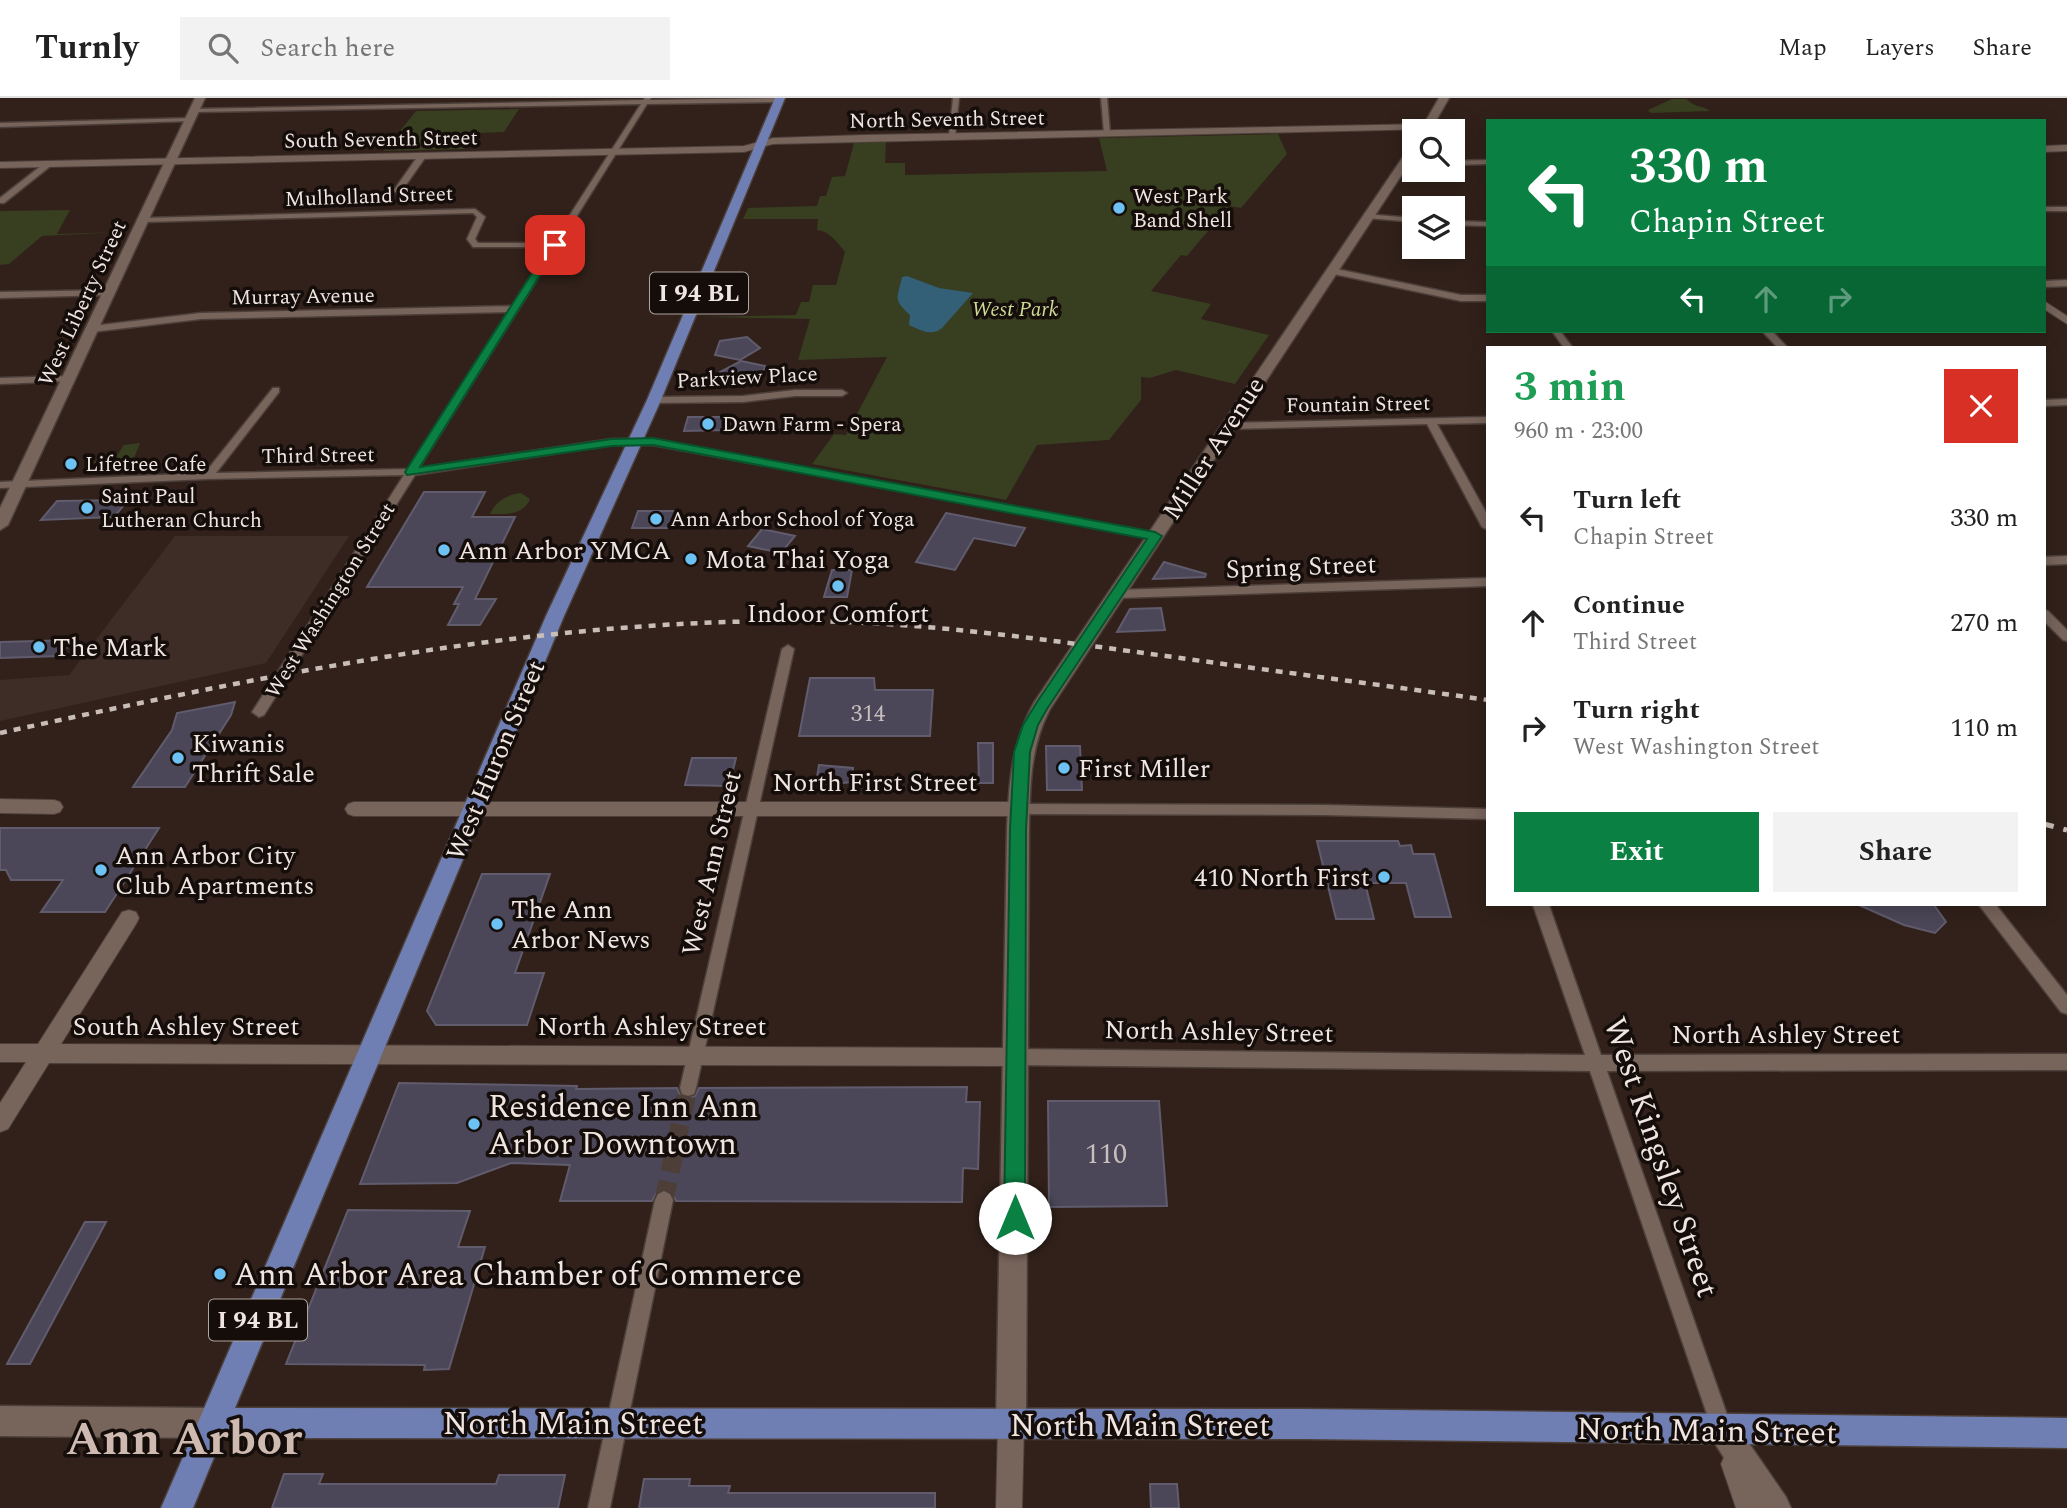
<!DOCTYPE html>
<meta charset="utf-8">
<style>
:root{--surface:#fff;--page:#f2f2f2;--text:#222;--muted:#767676;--line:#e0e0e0;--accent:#0b8043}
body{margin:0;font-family:Spectral,serif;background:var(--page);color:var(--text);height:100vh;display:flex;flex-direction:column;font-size:26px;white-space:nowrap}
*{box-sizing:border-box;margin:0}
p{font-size:23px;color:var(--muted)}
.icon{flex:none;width:38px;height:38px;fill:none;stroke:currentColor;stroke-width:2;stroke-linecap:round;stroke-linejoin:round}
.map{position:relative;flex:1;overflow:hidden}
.sheet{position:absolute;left:1486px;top:248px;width:560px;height:560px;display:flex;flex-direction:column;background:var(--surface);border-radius:0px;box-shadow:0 4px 18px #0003}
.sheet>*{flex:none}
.banner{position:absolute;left:1486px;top:21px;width:560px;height:214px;border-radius:0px;box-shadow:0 4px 18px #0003;background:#0b8043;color:#fff;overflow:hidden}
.tools{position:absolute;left:1402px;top:21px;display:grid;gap:14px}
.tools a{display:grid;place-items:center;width:63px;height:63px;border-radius:0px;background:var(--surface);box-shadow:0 4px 18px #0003;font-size:35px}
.pin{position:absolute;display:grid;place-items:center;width:60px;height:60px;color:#fff;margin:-30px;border-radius:14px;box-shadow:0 4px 10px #0006}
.me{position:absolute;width:77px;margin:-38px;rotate:0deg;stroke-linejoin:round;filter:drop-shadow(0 0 5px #0008)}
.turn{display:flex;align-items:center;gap:24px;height:147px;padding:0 28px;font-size:32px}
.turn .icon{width:91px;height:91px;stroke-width:2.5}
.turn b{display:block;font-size:49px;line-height:60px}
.lanes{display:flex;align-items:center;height:66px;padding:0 28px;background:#0003;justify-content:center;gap:35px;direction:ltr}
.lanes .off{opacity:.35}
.round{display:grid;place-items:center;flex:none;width:74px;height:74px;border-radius:0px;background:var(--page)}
.head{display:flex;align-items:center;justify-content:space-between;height:119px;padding:0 28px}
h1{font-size:42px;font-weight:700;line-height:52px;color:#1e9e55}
.cta{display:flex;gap:14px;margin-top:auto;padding:14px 28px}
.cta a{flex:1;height:80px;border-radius:0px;background:var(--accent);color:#fff;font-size:28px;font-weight:700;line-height:80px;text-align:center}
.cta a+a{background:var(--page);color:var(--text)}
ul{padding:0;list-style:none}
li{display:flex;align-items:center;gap:21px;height:105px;padding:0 28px}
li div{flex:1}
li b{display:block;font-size:26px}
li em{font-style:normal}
header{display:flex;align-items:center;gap:42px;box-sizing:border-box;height:98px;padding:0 35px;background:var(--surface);border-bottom:2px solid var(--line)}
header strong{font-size:33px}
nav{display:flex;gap:38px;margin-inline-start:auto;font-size:24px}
.search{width:490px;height:63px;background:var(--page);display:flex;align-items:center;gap:18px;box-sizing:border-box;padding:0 24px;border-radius:0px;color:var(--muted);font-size:26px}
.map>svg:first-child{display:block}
</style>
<header>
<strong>Turnly</strong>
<div class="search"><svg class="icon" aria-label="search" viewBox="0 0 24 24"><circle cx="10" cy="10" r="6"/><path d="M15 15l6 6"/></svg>Search here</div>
<nav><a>Map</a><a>Layers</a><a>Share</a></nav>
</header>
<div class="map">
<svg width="2067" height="1410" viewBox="0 0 2067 1410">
<rect width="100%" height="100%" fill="#31211a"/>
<!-- industrial -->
<path fill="#3e2c26" d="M175,438H349L266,565L0,623V582L69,577Z"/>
<!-- green -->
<path fill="#383e20" d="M1672,1H1686C1696,10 1702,7 1710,13L1651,15L1648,12Z
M519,11L504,34L475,35L464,51L384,53L416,13Z
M1278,36L1287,56L1241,110L1229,108L1187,158L1181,157L1151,193L1211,206L1201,221L1269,237L1235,286L1176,272L1150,280L1141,279V302L1109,342L1037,347L1006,402L812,366L834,336L846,337L887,259L798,262L810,221L704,219L796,217L801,204H809L813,187H836L845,154C838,145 829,133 817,132L818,121H743L748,110L817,108L820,98H826L832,79L845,78L854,45L886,44L885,65H905V77L1107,73L1099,40Z
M70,112L57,136L120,134L42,138L9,166L0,167V113Z
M140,345L131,368L89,370L97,361L115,360L124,347Z
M521,395L530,401C523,418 505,416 490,416C495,404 508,396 521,395Z"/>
<!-- water -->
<path fill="#335f77" d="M907,178L939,190L973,195L942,230C932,239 920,232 909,227L910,217C893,201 897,201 902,179Z"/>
<!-- building -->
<path fill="#4b4758" stroke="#605c6d" stroke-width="2" d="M747,239L760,250L740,262L715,257L720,243Z
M741,263L765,268L760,282L732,286L720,274Z
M688,319H732L728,332L684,333Z
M424,394H485L472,419H515L475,501H496L480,527H448L459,506H454L463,489H367Z
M128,402L114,419L41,422L57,403Z
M638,413H679L673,430H632Z
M946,415L1025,430L1015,448L974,440L955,472L916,464Z
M762,431L795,438L781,455L748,448Z
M1164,464L1206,476L1205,479L1153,481Z
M832,472H852L847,499H824Z
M1161,510L1165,532L1117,534L1130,511Z
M73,542L60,558L0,560V544Z
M810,580H874L875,592H933L930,638H799Z
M235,604L231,617L185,689H133L172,632L177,615Z
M978,645H993V685H979Z
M1046,648H1080L1082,692H1047Z
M692,660H736L729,688L685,687Z
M819,667L853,670L852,684L819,687L820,685H816Z
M0,730H159L105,814H41L63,782H11L6,772H0Z
M1317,743H1398L1400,748L1411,747L1413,756H1434L1451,819H1415L1406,785H1365L1374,821H1336Z
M482,776H550L515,875H544L527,927H436L427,913Z
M1859,807H1934L1946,824L1935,835L1904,827Z
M399,985L577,988L576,991L677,990L680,997L687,1000L695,998L699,990L967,989L966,1004H980L978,1071L963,1070L962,1104L676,1103L672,1095L665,1091L657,1094L652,1103H560L570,1067L511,1065L457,1085L360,1086Z
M1048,1003H1159L1167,1108L1049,1109Z
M348,1112L470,1113L458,1149H485L449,1271L424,1272L425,1267L286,1266Z
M85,1124H106L30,1266H7Z
M284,1376H323L319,1386H496L499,1377H565L558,1410H272Z
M644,1381H690L689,1388H730L728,1395H935V1410H639Z
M1150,1386H1177L1179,1410H1151Z"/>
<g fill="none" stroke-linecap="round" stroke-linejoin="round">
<!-- minor-tunnel -->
<path stroke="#4e3e38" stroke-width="19" stroke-dasharray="19 10" stroke-linecap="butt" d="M664,1102L688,990"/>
<!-- minor casing -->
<g stroke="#4c3f3a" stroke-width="3">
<path id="minor" d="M645,0H651L650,2L779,0L782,2L779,4L647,6L419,370L612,341H653L1155,435L1161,438L1159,440L653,347H612L415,377L264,617L259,619L252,614L254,611L404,377L208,381L0,390V384L205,375L273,290H279V294L216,375L408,371L508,214L201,221L92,234L87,231L92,228L201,215L512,208L549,149H473L467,141L477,119L473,115L144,124L140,122L144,120L475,111L485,119L475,141L478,145H552L641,6L195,14L193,11L643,2Z
M953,0H959L955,38L952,40L949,38Z
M1101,0H1107L1110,35L1107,37L1104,35Z
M193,20L191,23L0,29V25Z
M420,55L427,57L401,94H395L394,92Z
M1488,62V66L1452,67V63Z
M46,64L53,66L4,105H0V100Z
M2044,109H2067V113H2044Z
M1364,116L1414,120V124L1367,120H1364Z
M1452,123L1488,124V128L1452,127Z
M1332,170L1461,197H1488V203H1461L1329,175V171Z
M2067,182V188L2044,189V183Z
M112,192L113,194L109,197L0,200V194Z
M1552,233H1560L1573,250H1564Z
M1762,233H1772L1788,250H1778Z
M69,278L72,279V283L0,286V280Z
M795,292H842L847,295L842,298H795L743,304L654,305L649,302L654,299L743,298Z
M2067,301V307L2044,308V302Z
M1488,319V325L1437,326L1488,418V432L1482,429L1427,326L1229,331L1224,328L1229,325Z
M2067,458V466L2044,467V459Z
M1488,480V488L1117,500L1111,496L1117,492Z
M2044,512L2048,513L2067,532V543L2063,542L2044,523Z
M788,547L794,551L696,990L694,996L688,998L682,996L680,990L782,551Z
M1019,706L1325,707L1488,711V721L1325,717L1019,716L1014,715L1012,711L1014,707Z
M1533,807H1549L1601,957L2067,956V972L1607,973L1732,1331L1729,1338L1722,1341L1715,1338L1712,1331L1590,973L1015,967L1009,964L1007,959L1009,954L1015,951L1585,957Z
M1979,807H1996L2067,897V916L2061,914Z
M664,1093L670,1096L673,1102L610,1410H588L655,1102L658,1096Z"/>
</g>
<!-- tertiary casing -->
<g stroke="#4c3f3a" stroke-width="2">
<path id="tertiary" d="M1427,26L1430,31L773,46L744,54L0,70V64L744,48L773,40L864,37Z
M2067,47V53L2044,54V48Z
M2044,203L2067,218V226L2044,211Z
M0,701L54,702L60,704L63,709L60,714L54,716L0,715Z
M354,704H1019L1025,706L1028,711L1025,716L1019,718H354L348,716L345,711L348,706Z
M129,812L136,814L139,820L136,826L61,946L1015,950L1022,952L1025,959L1022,966L1015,968L49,965L8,1031L0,1034V1005L26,964H0V946H38L122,814Z
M1011,1315L1020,1319L1024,1328L1022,1410H996L998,1328L1002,1319Z
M1734,1353L1743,1357L1762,1410H1736L1721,1366L1725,1357Z"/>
</g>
<!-- secondary casing -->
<g stroke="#4c3f3a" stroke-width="3">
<path id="secondary" d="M195,0H205L8,427L0,432V410Z
M1439,0H1449L1430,33H1420Z
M1414,47V58L1050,611C1030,649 1030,688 1029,731L1026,1328L1022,1339L1011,1343L1000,1339L996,1328L1007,731C1009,685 1011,644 1035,603L1409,50Z
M0,1308L213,1310L224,1314L228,1325L224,1336L213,1340L0,1338Z
M1722,1318L1733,1322L1786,1399L1791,1410H1756L1707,1333L1711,1322Z"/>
</g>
<!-- primary casing -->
<g stroke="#4c3f3a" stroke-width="3">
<path id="primary" d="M775,0H785L661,302L564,518L235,1310L1305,1311L2067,1320V1350L1305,1341L222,1340L193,1410H161L546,518L647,302Z"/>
</g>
<!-- minor -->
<use href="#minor" fill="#77645b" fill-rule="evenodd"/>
<!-- tertiary -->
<use href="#tertiary" fill="#77645b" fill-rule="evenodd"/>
<!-- secondary -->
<use href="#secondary" fill="#77645b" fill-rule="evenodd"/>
<!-- primary -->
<use href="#primary" fill="#6f7fb4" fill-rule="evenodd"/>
<!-- rail-far1 -->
<path stroke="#c9bdb8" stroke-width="4.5" stroke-dasharray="7 7" stroke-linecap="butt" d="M0,635C258,579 518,524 783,523C912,522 1040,541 1166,558C1274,573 1381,587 1488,602"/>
<!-- rail -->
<path stroke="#c9bdb8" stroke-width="5" stroke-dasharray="10 10" stroke-linecap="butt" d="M2044,726L2067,732"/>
</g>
<!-- route -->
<path fill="#0b8043" stroke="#07532c" stroke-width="2" d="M555,144L559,147L420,369L612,341L653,340L1155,434L1162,438L1047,611L1038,627L1030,654L1026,731L1025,1120L1022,1127L1015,1130L1007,1127L1004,1120L1010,731L1014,654L1023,627L1037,604L1147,441L653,347L612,348L407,377L405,374L550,147Z"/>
<!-- markers -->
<g fill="#6dc2f3" stroke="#140d0a" stroke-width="2.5">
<circle cx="1119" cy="110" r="7"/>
<circle cx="708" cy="326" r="7"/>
<circle cx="71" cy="366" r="7"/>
<circle cx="87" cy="410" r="7"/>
<circle cx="656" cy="421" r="7"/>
<circle cx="444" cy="452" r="7"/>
<circle cx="691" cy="461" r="7"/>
<circle cx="838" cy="488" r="7"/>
<circle cx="39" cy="549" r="7"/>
<circle cx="178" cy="660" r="7"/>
<circle cx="1064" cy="670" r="7"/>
<circle cx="101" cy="772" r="7"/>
<circle cx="1384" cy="779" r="7"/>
<circle cx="497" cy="826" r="7"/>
<circle cx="474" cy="1026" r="7"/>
<circle cx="220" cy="1176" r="7"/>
</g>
<g text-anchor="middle" stroke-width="7" stroke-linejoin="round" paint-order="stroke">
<!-- far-street labels -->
<g font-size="21" fill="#f0e5e0" stroke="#140d0a">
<text transform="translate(947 21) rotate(-1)" y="7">North Seventh Street</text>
<text transform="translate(381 41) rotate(-1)" y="7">South Seventh Street</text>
<text transform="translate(369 98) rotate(-2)" y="7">Mulholland Street</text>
<text transform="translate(303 198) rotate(-1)" y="7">Murray Avenue</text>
<text transform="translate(82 205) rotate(-65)" y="7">West Liberty Street</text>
<text transform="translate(747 279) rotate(-3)" y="7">Parkview Place</text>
<text transform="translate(1358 306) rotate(-1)" y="7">Fountain Street</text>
<text transform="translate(318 357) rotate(-1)" y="7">Third Street</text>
<text transform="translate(330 502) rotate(-58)" y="7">West Washington Street</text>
</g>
<!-- far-poi labels -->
<g font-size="21" fill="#f0e5e0" stroke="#140d0a" text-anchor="start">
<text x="1133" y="105">West Park<tspan x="1133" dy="24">Band Shell</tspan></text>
<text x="722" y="333">Dawn Farm - Spera</text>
<text x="85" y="373">Lifetree Cafe</text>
<text x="101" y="405">Saint Paul<tspan x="101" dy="24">Lutheran Church</tspan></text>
<text x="670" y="428">Ann Arbor School of Yoga</text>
</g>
<!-- far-park labels -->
<g font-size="21" font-style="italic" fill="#cddb95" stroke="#140d0a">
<text x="1015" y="218">West Park</text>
</g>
<!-- number labels -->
<g font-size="23" fill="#c7bebe">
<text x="868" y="623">314</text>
</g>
<!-- shield labels -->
<g fill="#140d0a" stroke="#aea4a0" stroke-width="2">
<rect x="650" y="174.5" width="98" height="41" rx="5"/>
<rect x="209" y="1201.5" width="98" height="41" rx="5"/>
</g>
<g font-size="24" font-weight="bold" fill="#f0e5e0">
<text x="699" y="203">I 94 BL</text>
<text x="258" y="1230">I 94 BL</text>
</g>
<!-- street labels -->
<g font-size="26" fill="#f0e5e0" stroke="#140d0a">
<text transform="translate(1213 350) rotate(-57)" y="9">Miller Avenue</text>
<text transform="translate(1301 468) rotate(-2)" y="9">Spring Street</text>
<text transform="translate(495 662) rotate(-67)" y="9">West Huron Street</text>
<text x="875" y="693">North First Street</text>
<text transform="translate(711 765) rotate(-77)" y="9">West Ann Street</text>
<text x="186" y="937">South Ashley Street</text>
<text x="652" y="937">North Ashley Street</text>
<text transform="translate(1219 933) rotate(1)" y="9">North Ashley Street</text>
<text x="1786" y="945">North Ashley Street</text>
</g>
<!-- poi labels -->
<g font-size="26" fill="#f0e5e0" stroke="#140d0a" text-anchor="start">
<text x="458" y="461">Ann Arbor YMCA</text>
<text x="705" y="470">Mota Thai Yoga</text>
<text x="838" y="524" text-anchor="middle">Indoor Comfort</text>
<text x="53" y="558">The Mark</text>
<text x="192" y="654">Kiwanis<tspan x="192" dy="30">Thrift Sale</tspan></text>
<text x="1078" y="679">First Miller</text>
<text x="115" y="766">Ann Arbor City<tspan x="115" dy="30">Club Apartments</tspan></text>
<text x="1370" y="788" text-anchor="end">410 North First</text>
<text x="511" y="820">The Ann<tspan x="511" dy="30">Arbor News</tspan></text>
</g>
<!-- near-number labels -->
<g font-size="28" fill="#c7bebe">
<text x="1106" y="1065">110</text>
</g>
<!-- near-poi labels -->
<g font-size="32" fill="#f0e5e0" stroke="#140d0a" text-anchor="start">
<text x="488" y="1019">Residence Inn Ann<tspan x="488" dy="37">Arbor Downtown</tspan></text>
<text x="234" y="1187">Ann Arbor Area Chamber of Commerce</text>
</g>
<!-- near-street labels -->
<g font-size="32" fill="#f0e5e0" stroke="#140d0a">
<text transform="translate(1662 1059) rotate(71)" y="11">West Kingsley Street</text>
<text x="573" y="1336">North Main Street</text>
<text x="1140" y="1338">North Main Street</text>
<text transform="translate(1707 1332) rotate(1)" y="11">North Main Street</text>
</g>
<!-- near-town labels -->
<g font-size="47" font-weight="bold" fill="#cebab0" stroke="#140d0a">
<text x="184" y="1356">Ann Arbor</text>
</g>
</g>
</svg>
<div class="tools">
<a><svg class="icon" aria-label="search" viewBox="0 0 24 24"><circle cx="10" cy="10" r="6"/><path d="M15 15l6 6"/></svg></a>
<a><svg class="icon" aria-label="layers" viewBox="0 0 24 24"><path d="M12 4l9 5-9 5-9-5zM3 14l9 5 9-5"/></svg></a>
</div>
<div class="pin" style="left:555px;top:147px;background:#d93025"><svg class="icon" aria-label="arrive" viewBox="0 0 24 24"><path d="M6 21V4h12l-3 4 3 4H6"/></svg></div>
<svg class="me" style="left:1015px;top:1120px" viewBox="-20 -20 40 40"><circle r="19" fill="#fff"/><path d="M0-13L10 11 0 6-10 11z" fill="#0b8043"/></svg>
<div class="banner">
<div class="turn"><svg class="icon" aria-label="left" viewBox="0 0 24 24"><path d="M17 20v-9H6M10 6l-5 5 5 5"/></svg><div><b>330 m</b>Chapin Street</div></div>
<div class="lanes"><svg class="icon" aria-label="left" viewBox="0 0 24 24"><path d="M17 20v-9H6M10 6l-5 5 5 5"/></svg><svg class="icon off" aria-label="ahead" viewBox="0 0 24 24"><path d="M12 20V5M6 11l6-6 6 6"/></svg><svg class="icon off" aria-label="right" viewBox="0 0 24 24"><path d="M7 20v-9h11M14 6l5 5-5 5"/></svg></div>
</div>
<section class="sheet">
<div class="head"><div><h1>3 min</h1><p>960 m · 23:00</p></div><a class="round" style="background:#d93025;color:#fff"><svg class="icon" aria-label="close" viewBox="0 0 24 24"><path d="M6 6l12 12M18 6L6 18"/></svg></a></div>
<ul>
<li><svg class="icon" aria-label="left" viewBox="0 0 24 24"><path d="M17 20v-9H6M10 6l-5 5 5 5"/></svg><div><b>Turn left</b><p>Chapin Street</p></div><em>330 m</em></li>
<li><svg class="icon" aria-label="ahead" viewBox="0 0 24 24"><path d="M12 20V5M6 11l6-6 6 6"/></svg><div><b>Continue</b><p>Third Street</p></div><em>270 m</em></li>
<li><svg class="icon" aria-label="right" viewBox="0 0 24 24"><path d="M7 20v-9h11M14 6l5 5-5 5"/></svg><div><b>Turn right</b><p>West Washington Street</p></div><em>110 m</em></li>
</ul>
<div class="cta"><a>Exit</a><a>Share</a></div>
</section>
</div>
